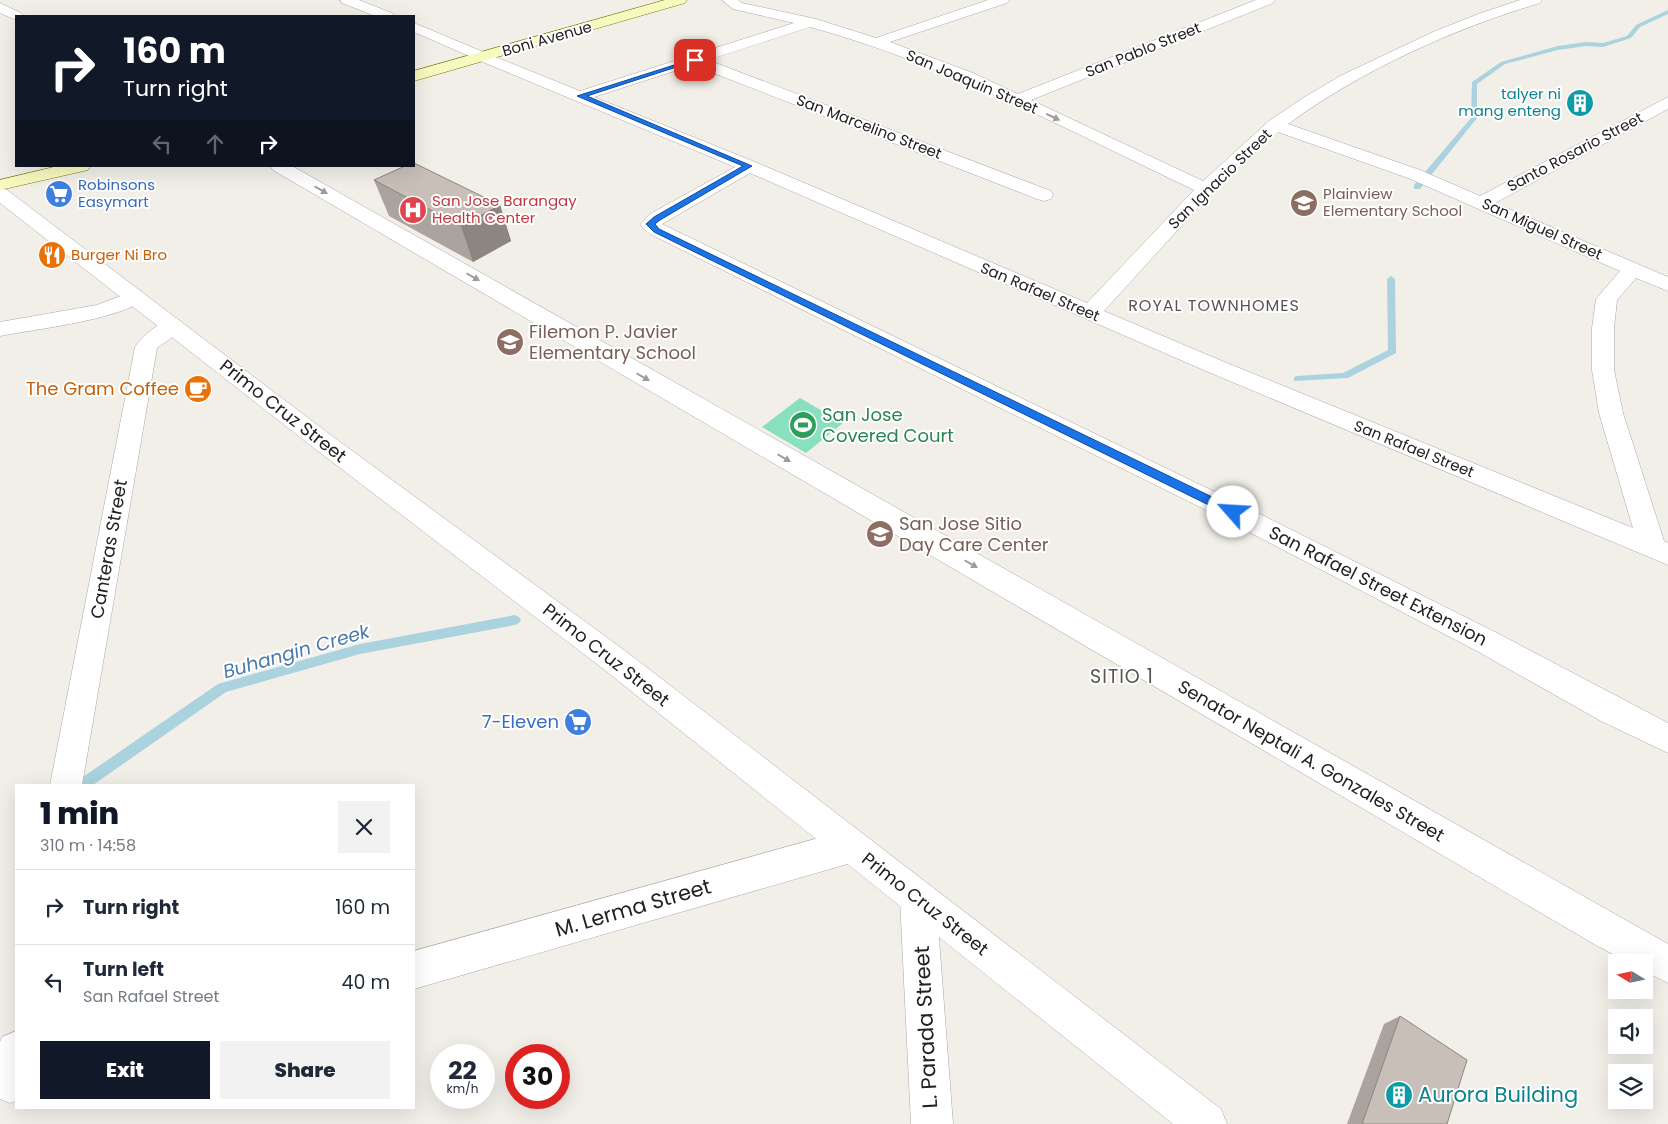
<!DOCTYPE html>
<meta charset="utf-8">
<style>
:root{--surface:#fff;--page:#f2f2f3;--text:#1f2937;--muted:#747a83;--line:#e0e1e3;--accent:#111827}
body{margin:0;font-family:Poppins,sans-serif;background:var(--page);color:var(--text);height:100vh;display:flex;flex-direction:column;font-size:19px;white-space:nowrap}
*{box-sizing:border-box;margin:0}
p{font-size:16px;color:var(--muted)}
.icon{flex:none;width:28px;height:28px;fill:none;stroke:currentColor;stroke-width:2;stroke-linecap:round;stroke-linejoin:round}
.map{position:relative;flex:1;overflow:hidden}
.drawer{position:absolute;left:15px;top:784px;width:400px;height:325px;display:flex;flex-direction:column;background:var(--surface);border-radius:0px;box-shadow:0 5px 20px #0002}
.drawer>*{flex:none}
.top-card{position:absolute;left:15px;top:15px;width:400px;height:152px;border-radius:0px;box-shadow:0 5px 20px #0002;background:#111827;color:#fff;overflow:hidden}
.needle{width:32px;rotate:280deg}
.tools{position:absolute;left:1608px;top:954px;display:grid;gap:10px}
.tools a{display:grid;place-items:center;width:45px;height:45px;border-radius:0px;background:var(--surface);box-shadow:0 5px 20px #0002;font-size:25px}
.speed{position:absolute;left:430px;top:1044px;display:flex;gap:10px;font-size:25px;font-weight:700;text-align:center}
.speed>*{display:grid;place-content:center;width:65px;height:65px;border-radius:50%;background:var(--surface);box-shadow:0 5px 20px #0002;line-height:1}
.speed small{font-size:12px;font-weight:400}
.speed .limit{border:8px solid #d22;background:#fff;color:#111}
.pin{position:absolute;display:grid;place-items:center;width:42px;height:42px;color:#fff;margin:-21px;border-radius:10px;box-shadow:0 2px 8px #0006}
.me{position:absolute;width:55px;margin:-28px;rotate:296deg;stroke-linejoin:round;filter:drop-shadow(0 0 4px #0008)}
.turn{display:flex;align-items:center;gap:18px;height:105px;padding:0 25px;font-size:22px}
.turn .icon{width:65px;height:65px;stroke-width:2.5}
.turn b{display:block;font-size:35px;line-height:42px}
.lanes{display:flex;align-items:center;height:48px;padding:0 25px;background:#0003;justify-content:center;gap:25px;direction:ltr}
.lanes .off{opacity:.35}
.round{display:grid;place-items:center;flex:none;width:52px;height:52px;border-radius:0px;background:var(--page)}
.overview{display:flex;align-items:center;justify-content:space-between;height:85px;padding:0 25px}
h1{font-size:30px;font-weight:800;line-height:38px;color:var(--accent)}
.cta{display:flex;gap:10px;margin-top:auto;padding:10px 25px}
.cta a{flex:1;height:58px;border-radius:0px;background:var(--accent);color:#fff;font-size:20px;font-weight:800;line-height:58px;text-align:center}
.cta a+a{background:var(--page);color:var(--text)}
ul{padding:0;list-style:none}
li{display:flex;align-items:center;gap:15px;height:75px;padding:0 25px;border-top:1px solid var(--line)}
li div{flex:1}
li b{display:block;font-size:19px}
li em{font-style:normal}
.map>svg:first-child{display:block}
</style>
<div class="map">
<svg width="1668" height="1124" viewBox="0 0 1668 1124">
<rect width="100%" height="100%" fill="#f2efe9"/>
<!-- pitch -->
<path fill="#88e0be" d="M800,398L843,423L806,453L762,427Z"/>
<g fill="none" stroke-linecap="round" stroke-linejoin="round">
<!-- stream -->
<path fill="#aad3df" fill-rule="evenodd" d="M1668,10V14L1640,27L1631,38L1603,47L1586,46L1558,50L1505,64L1477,84V118L1420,189H1414V185L1471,118L1472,82L1501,62L1558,46L1586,42L1603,43L1627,36L1636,25Z
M1391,276L1395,279L1396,353L1348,378L1294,381V377L1297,376L1343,373L1388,350L1387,279Z
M515,615L519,617L521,620L519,623L515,625L360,654L226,692L93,785H75L77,781L218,684L360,644Z"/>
<!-- minor casing -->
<g stroke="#a9a9a9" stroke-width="1">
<path id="minor" d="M722,0H738L742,3L816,19L876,38L988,0H1009L1007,3L890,42L973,73L1018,94L1256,0H1275L1273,3L1031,100L1203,181L1269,121L1303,98L1340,76L1433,32L1481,13L1520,0H1542L1540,3C1453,29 1362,70 1288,124L1420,170L1480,196L1668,97V109L1495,203L1668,277V291L1636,278L1617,300L1614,328V370L1623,413L1664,541L1668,543V565L1206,371L750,173L662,224L1242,505L1495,632L1668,723V753L1601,721L1475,650L1224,519L650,234L640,225L650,214L735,167L478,60L475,57L478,54H488L580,91L794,23L733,9ZM810,27C945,64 1068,130 1194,190L1087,303L755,162L594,97L693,65L1037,199L1044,201L1051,199L1053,195L1051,191L708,60ZM1278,132L1408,178L1620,271L1596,299L1592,328V370L1599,413L1633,528L1222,361L1104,311L1215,189Z
M0,3L21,13L23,16H16V20L0,13Z
M270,166H292L1668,944V983L1644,971V962H1628L1594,944L273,170Z
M134,291L141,293L145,297C129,319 29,330 0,336V322L97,305Z
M173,319L181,321L184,326L181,331L157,348L82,785H50L135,347C144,334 158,323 173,319Z
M851,829L863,834L868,846L863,858L851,863L414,989V951Z
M918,881L931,886L936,899L953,1124H911L900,899L905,886Z
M16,1031V1101L10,1103L0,1099V1042L2,1037Z"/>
</g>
<!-- tertiary casing -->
<g stroke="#a9a9a9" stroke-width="1">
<path id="tertiary" d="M340,0H359L392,13L394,16H375L342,3Z
M414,23L488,54L491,57L488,60H478L414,32Z
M0,188L7,190L332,436L628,653L1221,1109L1227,1124H1173L606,671L314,448L0,203Z"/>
</g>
<!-- secondary casing -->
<g stroke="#707d05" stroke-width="1">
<path id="secondary" d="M665,0H687L685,3L414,81V71Z
M58,166H91L88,170L0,190V180Z"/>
</g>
<!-- minor -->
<use href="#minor" fill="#fff" fill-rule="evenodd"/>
<!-- tertiary -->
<use href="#tertiary" fill="#fff" fill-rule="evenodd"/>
<!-- secondary -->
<use href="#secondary" fill="#f7fabf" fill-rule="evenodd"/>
</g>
<!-- wall -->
<path fill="#aba49e" d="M374,180L500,205L511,241L473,262L389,216Z
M1400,1016L1447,1124H1347L1384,1024Z"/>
<!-- shaded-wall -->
<path fill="#8b8681" d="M500,205L511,241L473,262L461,226Z"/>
<!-- building -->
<path fill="#c7bfb8" stroke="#8b8681" d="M414,163L500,205L461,226L374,180L405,166H414Z
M1400,1016L1467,1060L1447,1124H1362Z"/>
<!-- one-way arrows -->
<defs><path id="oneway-solid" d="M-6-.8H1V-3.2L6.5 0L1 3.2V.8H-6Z" transform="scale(1.25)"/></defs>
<g fill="#9c9c9c">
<use href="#oneway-solid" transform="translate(1053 117) rotate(25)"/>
<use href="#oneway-solid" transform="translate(321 190) rotate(30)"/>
<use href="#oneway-solid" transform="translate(473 277) rotate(30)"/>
<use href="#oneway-solid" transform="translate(643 377) rotate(30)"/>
<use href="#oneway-solid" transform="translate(784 458) rotate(30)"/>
<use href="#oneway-solid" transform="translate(971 564) rotate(30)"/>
</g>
<!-- route -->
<path fill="#1a73e8" stroke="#114b97" d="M693,59L698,60L587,96L752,166L660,220L655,224L659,229L1237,509L1239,512L1237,515H1229L654,232L646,224L654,217L743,166L577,96Z"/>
<!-- icons -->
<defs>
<g id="building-disc" transform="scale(1.4375)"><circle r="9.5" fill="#0f9aa8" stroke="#fff"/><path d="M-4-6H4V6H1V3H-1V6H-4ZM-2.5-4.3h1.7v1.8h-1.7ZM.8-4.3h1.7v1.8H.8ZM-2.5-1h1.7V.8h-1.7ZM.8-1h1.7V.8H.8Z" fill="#fff"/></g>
<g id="supermarket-disc" transform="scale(1.4375)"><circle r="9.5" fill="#3f7fe0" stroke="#fff"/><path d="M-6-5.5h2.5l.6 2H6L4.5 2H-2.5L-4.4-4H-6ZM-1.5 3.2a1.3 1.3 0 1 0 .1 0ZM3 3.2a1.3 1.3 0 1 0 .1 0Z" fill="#fff"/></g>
<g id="school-disc" transform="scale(1.4375)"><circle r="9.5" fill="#8d6e63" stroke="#fff"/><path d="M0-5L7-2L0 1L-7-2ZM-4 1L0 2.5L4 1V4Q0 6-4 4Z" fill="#fff"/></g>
<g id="hospital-disc" transform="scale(1.4375)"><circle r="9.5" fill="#e0444e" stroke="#fff"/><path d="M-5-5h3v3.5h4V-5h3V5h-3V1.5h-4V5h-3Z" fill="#fff"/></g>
<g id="restaurant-disc" transform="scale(1.4375)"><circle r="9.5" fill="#e8710a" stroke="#fff"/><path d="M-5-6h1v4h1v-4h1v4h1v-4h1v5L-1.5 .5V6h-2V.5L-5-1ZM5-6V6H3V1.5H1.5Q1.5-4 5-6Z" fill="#fff"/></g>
<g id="cafe-disc" transform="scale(1.4375)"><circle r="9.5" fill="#e8710a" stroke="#fff"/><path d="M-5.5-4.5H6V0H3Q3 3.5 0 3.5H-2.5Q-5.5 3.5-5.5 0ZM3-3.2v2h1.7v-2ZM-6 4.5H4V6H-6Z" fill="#fff"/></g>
<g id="stadium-disc" transform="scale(1.4375)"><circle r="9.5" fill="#2e9e5b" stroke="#fff"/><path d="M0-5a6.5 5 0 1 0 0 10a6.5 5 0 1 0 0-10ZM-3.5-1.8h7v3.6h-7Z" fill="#fff"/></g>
</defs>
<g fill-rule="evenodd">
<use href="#building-disc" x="1580" y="103"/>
<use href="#supermarket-disc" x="59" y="194"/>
<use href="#school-disc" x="1304" y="203"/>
<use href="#hospital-disc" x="413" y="210"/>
<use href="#restaurant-disc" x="52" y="255"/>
<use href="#school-disc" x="510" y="342"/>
<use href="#cafe-disc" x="198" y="389"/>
<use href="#stadium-disc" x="803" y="425"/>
<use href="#school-disc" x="880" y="534"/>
<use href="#supermarket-disc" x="578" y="722"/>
<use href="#building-disc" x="1399" y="1095"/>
</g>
<g text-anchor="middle" stroke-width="4" stroke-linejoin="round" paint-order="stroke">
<!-- far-street labels -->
<g font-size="15" fill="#222" stroke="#fff">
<text transform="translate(547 39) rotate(-16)" y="5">Boni Avenue</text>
<text transform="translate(1143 50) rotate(-22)" y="5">San Pablo Street</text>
<text transform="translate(972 82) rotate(23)" y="5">San Joaquin Street</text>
<text transform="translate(869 127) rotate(21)" y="5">San Marcelino Street</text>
<text transform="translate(1575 152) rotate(-28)" y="5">Santo Rosario Street</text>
<text transform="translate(1220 179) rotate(-44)" y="5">San Ignacio Street</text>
<text transform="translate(1542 229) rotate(24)" y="5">San Miguel Street</text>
<text transform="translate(1040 292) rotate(23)" y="5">San Rafael Street</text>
<text transform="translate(1414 449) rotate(22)" y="5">San Rafael Street</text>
</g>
<!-- far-culture labels -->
<g font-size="15" fill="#0d838f" stroke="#fff" text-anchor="end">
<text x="1561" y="99">talyer ni<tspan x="1561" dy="17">mang enteng</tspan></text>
</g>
<!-- far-shop labels -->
<g font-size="15" fill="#366cbe" stroke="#fff" text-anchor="start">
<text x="78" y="190">Robinsons<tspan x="78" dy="17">Easymart</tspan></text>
</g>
<!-- far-education labels -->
<g font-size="15" fill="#785e54" stroke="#fff" text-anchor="start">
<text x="1323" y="199">Plainview<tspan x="1323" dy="17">Elementary School</tspan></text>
</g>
<!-- far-health labels -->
<g font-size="15" fill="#be3a42" stroke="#fff" text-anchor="start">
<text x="432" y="206">San Jose Barangay<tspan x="432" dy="17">Health Center</tspan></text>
</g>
<!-- far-food labels -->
<g font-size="15" fill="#c56008" stroke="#fff" text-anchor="start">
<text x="71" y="260">Burger Ni Bro</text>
</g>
<!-- far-neighbourhood labels -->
<g font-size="16" letter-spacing="1" fill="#555" stroke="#fff">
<text x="1214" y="311">ROYAL TOWNHOMES</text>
</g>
<!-- education labels -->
<g font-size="18" fill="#785e54" stroke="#fff" text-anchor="start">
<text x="529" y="338">Filemon P. Javier<tspan x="529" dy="21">Elementary School</tspan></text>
<text x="899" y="530">San Jose Sitio<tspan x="899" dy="21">Day Care Center</tspan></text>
</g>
<!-- food labels -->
<g font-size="18" fill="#c56008" stroke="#fff" text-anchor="end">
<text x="179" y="395">The Gram Coffee</text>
</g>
<!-- street labels -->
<g font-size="18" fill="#222" stroke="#fff">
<text transform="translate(283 411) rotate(38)" y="6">Primo Cruz Street</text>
<text transform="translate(109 549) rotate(-80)" y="6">Canteras Street</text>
<text transform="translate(1378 586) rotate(27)" y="6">San Rafael Street Extension</text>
<text transform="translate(606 655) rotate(38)" y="6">Primo Cruz Street</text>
<text transform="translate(1311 761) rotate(30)" y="6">Senator Neptali A. Gonzales Street</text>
<text transform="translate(925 904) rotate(38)" y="6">Primo Cruz Street</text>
</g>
<!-- leisure labels -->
<g font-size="18" fill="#27864d" stroke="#fff" text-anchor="start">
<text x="822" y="421">San Jose<tspan x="822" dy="21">Covered Court</tspan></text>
</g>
<!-- shop labels -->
<g font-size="18" fill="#366cbe" stroke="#fff" text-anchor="end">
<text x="559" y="728">7-Eleven</text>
</g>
<!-- water labels -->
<g font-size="19" font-style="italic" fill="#4a7aab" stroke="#fff">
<text transform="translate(296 651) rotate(-16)" y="7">Buhangin Creek</text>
</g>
<!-- neighbourhood labels -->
<g font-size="19" letter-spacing="1" fill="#555" stroke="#fff">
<text x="1122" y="683">SITIO 1</text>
</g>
<!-- near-street labels -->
<g font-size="21" fill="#222" stroke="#fff">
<text transform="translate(633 908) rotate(-16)" y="7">M. Lerma Street</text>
<text transform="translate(926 1027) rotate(-93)" y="7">L. Parada Street</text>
</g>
<!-- near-culture labels -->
<g font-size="21" fill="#0d838f" stroke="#fff" text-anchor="start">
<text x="1418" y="1102">Aurora Building</text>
</g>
</g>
</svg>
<div class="tools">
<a><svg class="needle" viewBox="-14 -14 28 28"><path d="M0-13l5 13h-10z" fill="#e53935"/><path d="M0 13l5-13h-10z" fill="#747a83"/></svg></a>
<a><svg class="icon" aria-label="sound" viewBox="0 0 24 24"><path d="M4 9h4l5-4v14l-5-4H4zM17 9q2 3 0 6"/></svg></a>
<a><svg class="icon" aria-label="layers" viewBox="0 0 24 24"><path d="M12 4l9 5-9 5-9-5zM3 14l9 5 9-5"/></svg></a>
</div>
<div class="speed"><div>22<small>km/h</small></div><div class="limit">30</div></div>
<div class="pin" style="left:695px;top:60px;background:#d93025"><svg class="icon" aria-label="arrive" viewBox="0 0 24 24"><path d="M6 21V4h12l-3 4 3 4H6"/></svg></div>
<svg class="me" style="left:1233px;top:512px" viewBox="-20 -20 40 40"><circle r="19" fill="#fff"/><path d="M0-13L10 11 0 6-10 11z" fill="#1a73e8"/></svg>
<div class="top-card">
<div class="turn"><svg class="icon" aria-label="right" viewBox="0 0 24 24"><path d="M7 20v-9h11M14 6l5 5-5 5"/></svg><div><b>160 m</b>Turn right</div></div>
<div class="lanes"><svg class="icon off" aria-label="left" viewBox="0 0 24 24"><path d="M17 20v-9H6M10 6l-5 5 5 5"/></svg><svg class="icon off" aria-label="ahead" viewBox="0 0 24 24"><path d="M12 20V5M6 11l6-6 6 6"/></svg><svg class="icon" aria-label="right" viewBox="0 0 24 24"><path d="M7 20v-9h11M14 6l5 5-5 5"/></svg></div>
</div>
<section class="drawer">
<div class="overview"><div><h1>1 min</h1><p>310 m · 14:58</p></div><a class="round"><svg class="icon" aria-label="close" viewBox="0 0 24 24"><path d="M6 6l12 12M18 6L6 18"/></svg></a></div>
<ul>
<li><svg class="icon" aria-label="right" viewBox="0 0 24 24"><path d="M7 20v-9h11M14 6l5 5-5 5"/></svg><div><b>Turn right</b></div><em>160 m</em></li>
<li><svg class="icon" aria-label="left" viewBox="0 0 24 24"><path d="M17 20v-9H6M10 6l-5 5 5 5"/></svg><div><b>Turn left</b><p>San Rafael Street</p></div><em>40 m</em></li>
</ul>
<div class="cta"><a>Exit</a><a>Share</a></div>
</section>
</div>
